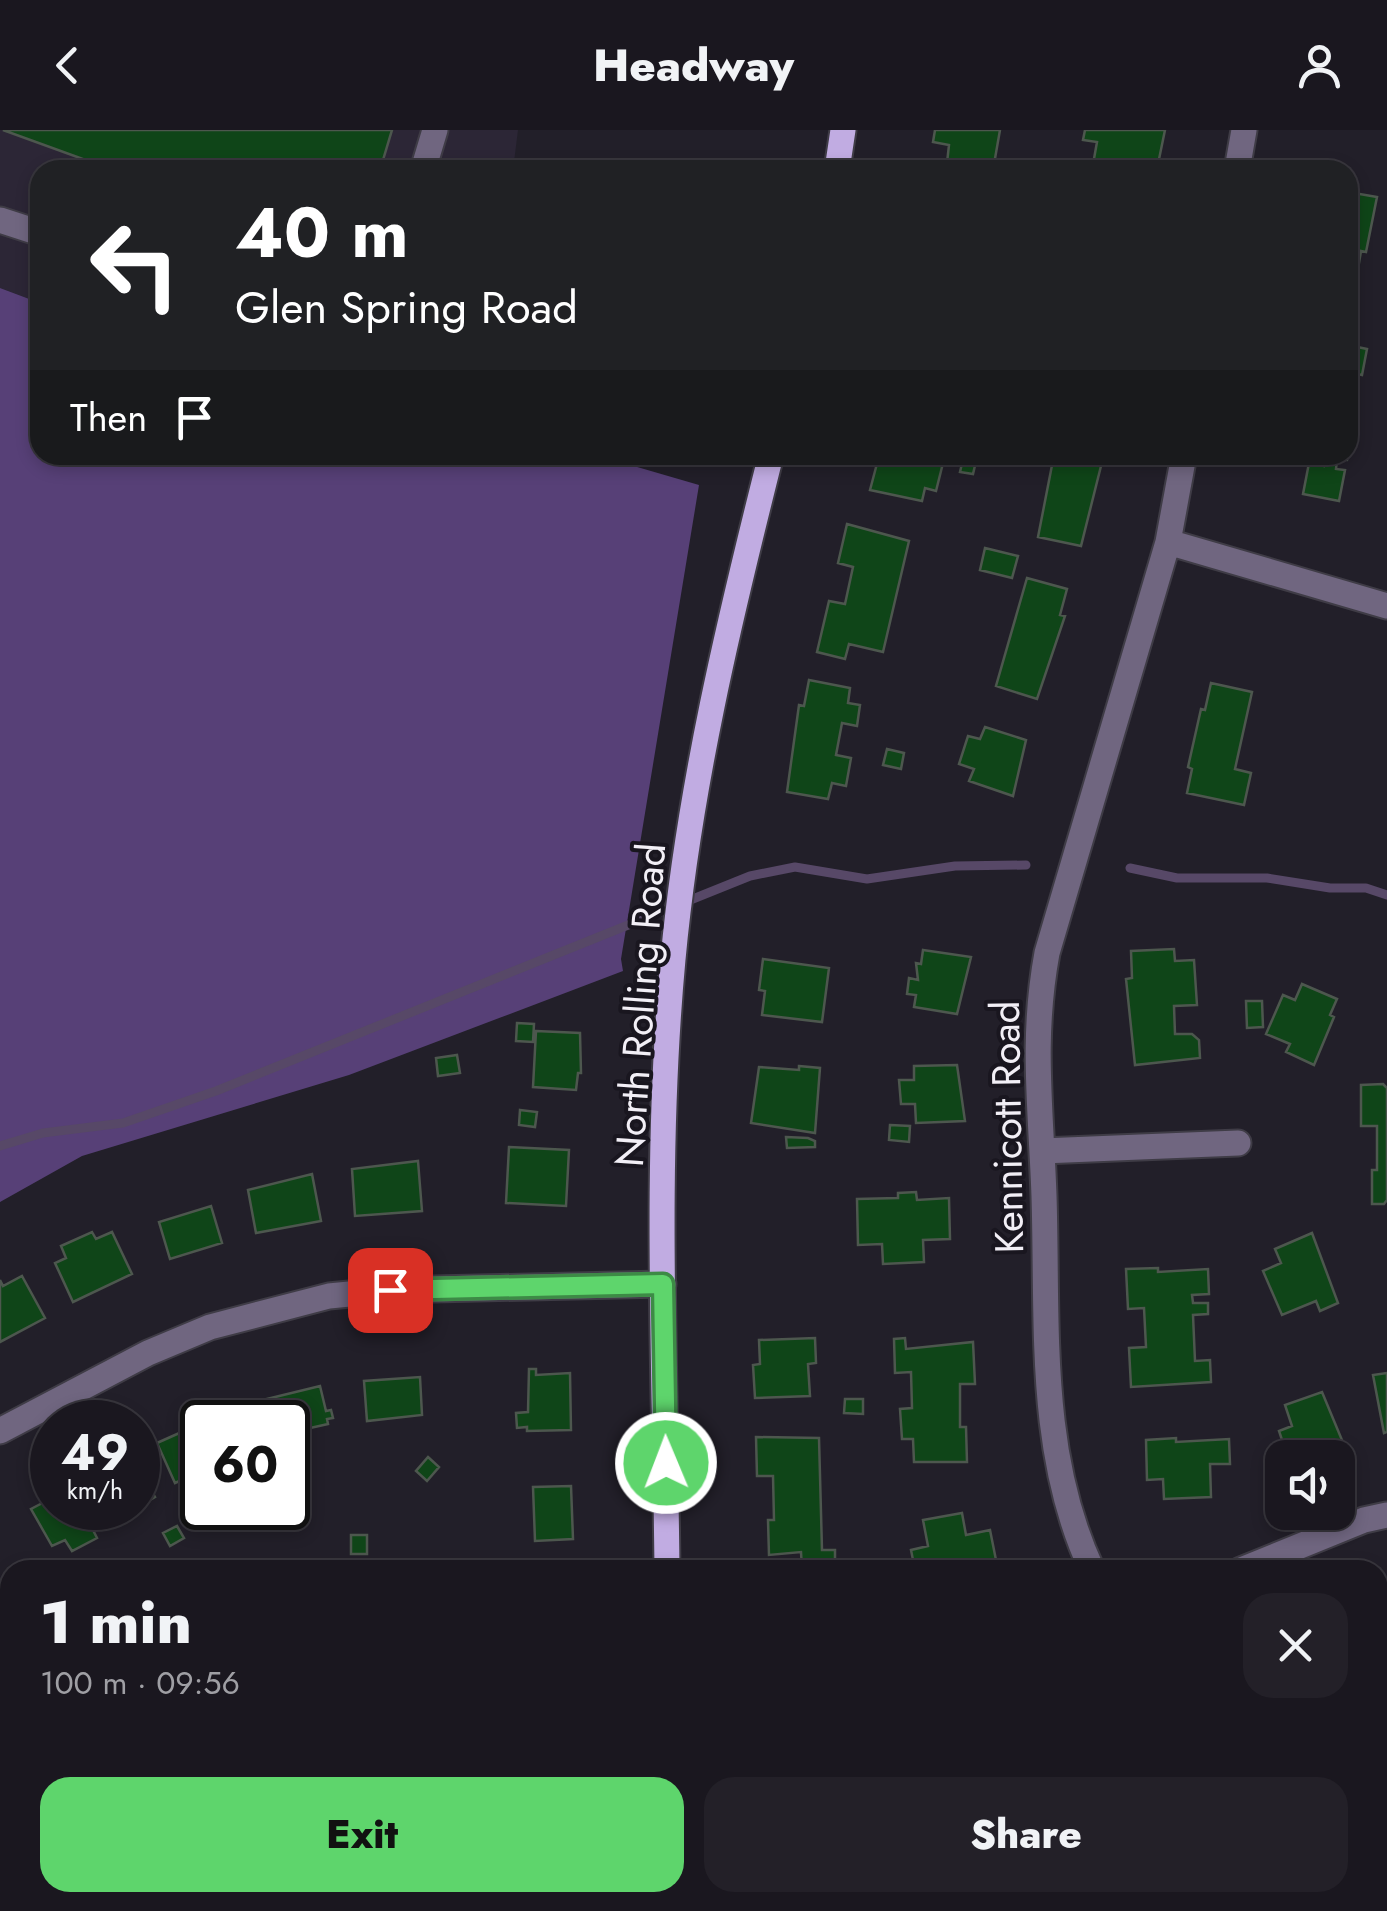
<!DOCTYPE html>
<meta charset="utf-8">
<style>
:root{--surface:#1a171f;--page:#232028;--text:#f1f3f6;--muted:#9f9fa4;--line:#38363d;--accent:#5ed56c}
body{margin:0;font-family:Jost,sans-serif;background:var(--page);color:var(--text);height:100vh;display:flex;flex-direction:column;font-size:38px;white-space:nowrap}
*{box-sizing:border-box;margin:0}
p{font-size:32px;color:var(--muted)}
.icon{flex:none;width:55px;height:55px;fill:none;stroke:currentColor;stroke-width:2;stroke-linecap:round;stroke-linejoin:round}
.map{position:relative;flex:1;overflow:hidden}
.sheet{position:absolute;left:0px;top:1430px;width:1388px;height:352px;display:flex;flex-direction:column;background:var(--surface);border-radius:30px 30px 0 0;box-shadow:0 5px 15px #0003,0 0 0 2px var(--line)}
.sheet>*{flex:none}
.top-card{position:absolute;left:30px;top:30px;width:1328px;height:305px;border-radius:30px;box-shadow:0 5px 15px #0003,0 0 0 2px var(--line);background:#202124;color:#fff;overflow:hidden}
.fabs{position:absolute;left:1265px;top:1310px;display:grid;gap:20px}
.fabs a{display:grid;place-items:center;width:90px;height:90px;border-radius:20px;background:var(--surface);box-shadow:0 5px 15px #0003,0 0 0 2px var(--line);font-size:50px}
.speed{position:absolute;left:30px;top:1270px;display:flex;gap:20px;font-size:50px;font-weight:700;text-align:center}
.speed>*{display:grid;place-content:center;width:130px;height:130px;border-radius:50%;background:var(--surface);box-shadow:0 5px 15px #0003,0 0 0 2px var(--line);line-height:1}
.speed small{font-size:25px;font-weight:400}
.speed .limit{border:5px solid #111;border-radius:15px;background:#fff;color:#111}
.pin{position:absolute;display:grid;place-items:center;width:85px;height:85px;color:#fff;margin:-42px;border-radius:20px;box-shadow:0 5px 15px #0006}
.me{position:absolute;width:110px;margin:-55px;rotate:359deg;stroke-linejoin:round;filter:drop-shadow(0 0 8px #0008)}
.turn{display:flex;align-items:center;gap:35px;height:210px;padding:0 40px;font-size:45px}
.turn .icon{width:130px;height:130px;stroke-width:2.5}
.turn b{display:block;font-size:70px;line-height:85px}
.then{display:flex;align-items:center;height:95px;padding:0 40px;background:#0003;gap:20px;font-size:38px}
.round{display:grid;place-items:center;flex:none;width:105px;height:105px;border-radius:30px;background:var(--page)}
.overview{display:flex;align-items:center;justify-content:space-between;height:170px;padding:0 40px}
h1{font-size:60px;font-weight:800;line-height:75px}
.primary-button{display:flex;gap:20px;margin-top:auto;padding:20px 40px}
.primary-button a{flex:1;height:115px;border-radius:30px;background:var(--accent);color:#111;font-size:40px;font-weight:800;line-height:115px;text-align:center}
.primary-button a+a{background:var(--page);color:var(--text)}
header{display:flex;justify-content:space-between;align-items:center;height:130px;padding:0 40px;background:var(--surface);font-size:45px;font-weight:800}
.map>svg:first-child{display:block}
</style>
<header><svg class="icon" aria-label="back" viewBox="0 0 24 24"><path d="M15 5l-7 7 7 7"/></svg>Headway<svg class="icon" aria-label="person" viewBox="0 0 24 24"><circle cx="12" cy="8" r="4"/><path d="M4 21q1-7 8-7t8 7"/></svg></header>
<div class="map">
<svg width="1387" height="1781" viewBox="0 0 1387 1781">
<rect width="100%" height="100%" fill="#221f29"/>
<!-- built -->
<path fill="#2c2636" d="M0,0H518L513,40H40V173L0,158Z
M1387,1603V1781H964L984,1772H1378V1607Z"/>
<!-- forest -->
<path fill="#574077" d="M0,158L40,173V325H596L699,355L621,829L623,841L349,945L82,1026L0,1072Z"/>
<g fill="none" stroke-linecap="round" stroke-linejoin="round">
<!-- stream -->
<path stroke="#574867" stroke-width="9" d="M1130,738L1177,748H1267L1330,758H1366L1387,765
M0,1016L43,1003L123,993L216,961L750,746L795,737L867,749L955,736L1026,735"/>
</g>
<!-- building -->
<path fill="#0f4518" stroke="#4d574e" stroke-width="2.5" d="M3,0H392L380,40H113Z
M935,0H1000L993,40L947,33L949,15L933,12Z
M1085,0H1165L1157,39L1092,40L1097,12L1083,10Z
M1348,62L1377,67L1366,122L1361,121L1359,133L1348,131Z
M1348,215L1367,219L1362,245L1348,242Z
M1348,298L1353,299L1347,330L1337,329L1336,339L1345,340L1339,371L1303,364L1309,333L1324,336L1326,326L1320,325H1348Z
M885,325H945L936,361L925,358L922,371L870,360L879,326Z
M964,325L977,327L973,344L960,342Z
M1054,325H1097L1096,331L1102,332L1081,416L1038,407Z
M847,394L909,411L883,522L849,514L845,529L817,522L829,471L845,474L853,437L838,433Z
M985,418L1018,426L1012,448L980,440Z
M1027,448L1067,459L1060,485L1065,486L1037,569L996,556Z
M809,550L850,558L848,573L860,575L857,596L842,593L836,625L851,628L846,656L832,653L828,669L787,662L799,575L804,576Z
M1211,553L1252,562L1235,639L1251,643L1244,675L1187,663L1192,639L1188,637L1201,579L1205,580Z
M985,597L1026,610L1013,666L969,651L974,639L959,634L968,606L980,609Z
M887,619L904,623L901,639L883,635Z
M1174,819L1175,831L1194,830L1197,875L1174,876L1175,904H1192L1199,910L1200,928L1135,935L1126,849L1132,848L1131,821Z
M923,820L971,827L957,884L914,877L916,865L907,864L909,848L918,850L916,833L921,834Z
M763,829L829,838L822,892L762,885L765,861L759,860Z
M1302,854L1337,869L1330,885L1334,887L1314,935L1286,922L1290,914L1266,904L1283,865L1295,870Z
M1246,871H1262L1263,897L1247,898Z
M517,893L534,894L533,912L516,911Z
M536,901L580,903L581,943H578L576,960L533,957Z
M457,925L460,943L438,946L436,928Z
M957,935L965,991L916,993L915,974H901L899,950H914V936Z
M799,936L820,938L815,1003L751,993L759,937L799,940Z
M1383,954L1387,958V1070L1384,1074H1372V1040H1377V996H1361V955Z
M520,980L537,982L535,997L519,995Z
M890,995L910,996L909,1012L889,1010Z
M786,1007L808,1008L815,1011V1017L787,1018Z
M509,1017L569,1020L566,1076L506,1073Z
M418,1031L422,1081L355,1086L352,1039Z
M312,1044L321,1091L256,1103L248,1060Z
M916,1062L917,1070L949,1068L950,1109L923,1110L924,1132L883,1134L882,1114L858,1115L857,1069L898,1068V1063Z
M211,1076L222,1113L170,1129L159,1092Z
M92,1102L96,1109L112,1102L132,1144L73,1172L55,1133L66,1128L61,1116Z
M1312,1103L1338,1173L1320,1181L1316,1171L1282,1185L1263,1141L1281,1133L1275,1119Z
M1158,1138V1142L1208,1139L1209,1164L1192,1165L1193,1173H1208V1184L1193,1185L1195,1231L1210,1230L1211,1252L1131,1257L1129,1218L1146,1217L1144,1178L1128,1179L1126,1139Z
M22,1146L45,1188L0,1212V1150L3,1156Z
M815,1208L816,1233L808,1234L810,1266L755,1268L753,1235L760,1234L759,1210Z
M905,1208L906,1219L973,1212L975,1254H960V1297H966L967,1332H914L913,1309H902L900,1279L912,1278L911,1242L895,1243L894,1209Z
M529,1239H536V1245L570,1243L571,1300L527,1301V1297L517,1298L516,1283L528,1282Z
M1387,1243V1302L1384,1303L1373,1245Z
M420,1247L422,1285L367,1291L364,1251Z
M320,1256L326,1281L331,1280L333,1288L327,1289L328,1294L288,1303V1292H272L267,1269Z
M1322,1262L1349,1327L1338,1331V1328H1288L1279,1301L1292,1296L1285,1275Z
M845,1269H863V1284L844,1283Z
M222,1284L226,1292H202V1341L175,1353L157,1313Z
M756,1307L819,1308L822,1420H835V1438L802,1439L801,1422L769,1425L768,1390H774L773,1346H757Z
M1176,1308V1312L1229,1309L1230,1334H1210L1211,1367L1164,1369L1163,1349L1147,1350L1146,1310Z
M428,1327L439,1337L427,1351L416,1341Z
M138,1336L155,1367L138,1377Z
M571,1356L573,1409L535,1411L533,1357Z
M52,1368V1378H136L93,1400L97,1408L72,1421L65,1410L52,1416L31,1379Z
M962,1383L966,1405L990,1400L998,1440H915L911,1420L928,1416L923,1390Z
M177,1396L184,1408L170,1416L163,1403Z
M351,1405H367V1424H351Z
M1387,1471V1521L1378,1524V1474Z
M8,1661L10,1722L0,1727V1665Z
M13,1772H57L60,1781H0L14,1776Z
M213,1772H253L255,1781H215Z
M543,1772H581V1781H544Z
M782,1772H822V1781H782Z"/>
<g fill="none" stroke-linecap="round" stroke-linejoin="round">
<!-- minor casing -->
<g stroke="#3f3c46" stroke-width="29">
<path id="minor" d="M423,40L435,0
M1237,40L1244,0
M0,90L40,103
M1168,412L1387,476
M1042,1021L1238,1013
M0,1301L148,1223L210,1197L329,1166L390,1160L663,1154
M1092,1440C1037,1323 1048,1192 1044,1066C1041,979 1031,910 1047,823L1168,412L1184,325
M1241,1440L1364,1390L1387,1385
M0,1475L10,1494
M138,1772L141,1781"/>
</g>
<!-- major casing -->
<g stroke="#3f3c46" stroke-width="29">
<path id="major" d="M837,40L843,0
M667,1440C665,1237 654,1031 673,829C689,658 729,491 771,325
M673,1772V1781"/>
</g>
<!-- minor -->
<use href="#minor" stroke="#706680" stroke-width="25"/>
<!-- major -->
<use href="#major" stroke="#c1ace2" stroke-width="25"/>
</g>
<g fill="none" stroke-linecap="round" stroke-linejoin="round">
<!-- route casing -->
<g stroke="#3d8a46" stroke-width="25">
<path id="route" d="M390,1160L663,1154L666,1333"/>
</g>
<!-- route -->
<use href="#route" stroke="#5ed56c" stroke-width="18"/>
</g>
<g text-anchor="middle" stroke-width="8" stroke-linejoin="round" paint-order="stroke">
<!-- street labels -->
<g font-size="40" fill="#f2eff6" stroke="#19161f">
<text transform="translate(640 875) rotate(-86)" y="14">North Rolling Road</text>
<text transform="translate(1007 997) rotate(-91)" y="14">Kennicott Road</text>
</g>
</g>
</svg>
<div class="fabs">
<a><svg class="icon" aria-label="sound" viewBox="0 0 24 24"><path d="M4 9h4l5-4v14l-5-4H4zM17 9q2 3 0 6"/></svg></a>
</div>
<div class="speed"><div>49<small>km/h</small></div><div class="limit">60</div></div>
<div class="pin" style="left:390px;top:1160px;background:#d93025"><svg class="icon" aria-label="arrive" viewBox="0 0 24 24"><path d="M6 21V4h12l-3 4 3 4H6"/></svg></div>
<svg class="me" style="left:666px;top:1333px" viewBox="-20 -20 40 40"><circle r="17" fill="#5ed56c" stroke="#fff" stroke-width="3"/><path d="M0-11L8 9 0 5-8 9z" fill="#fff"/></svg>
<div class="top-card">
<div class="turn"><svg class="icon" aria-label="left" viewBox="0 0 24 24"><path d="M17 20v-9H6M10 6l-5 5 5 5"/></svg><div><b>40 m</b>Glen Spring Road</div></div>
<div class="then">Then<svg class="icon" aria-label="arrive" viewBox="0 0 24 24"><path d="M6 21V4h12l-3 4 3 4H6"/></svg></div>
</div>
<section class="sheet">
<div class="overview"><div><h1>1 min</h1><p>100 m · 09:56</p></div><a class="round"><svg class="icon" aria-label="close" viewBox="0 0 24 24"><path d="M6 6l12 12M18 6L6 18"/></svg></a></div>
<div class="primary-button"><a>Exit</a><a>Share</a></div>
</section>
</div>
